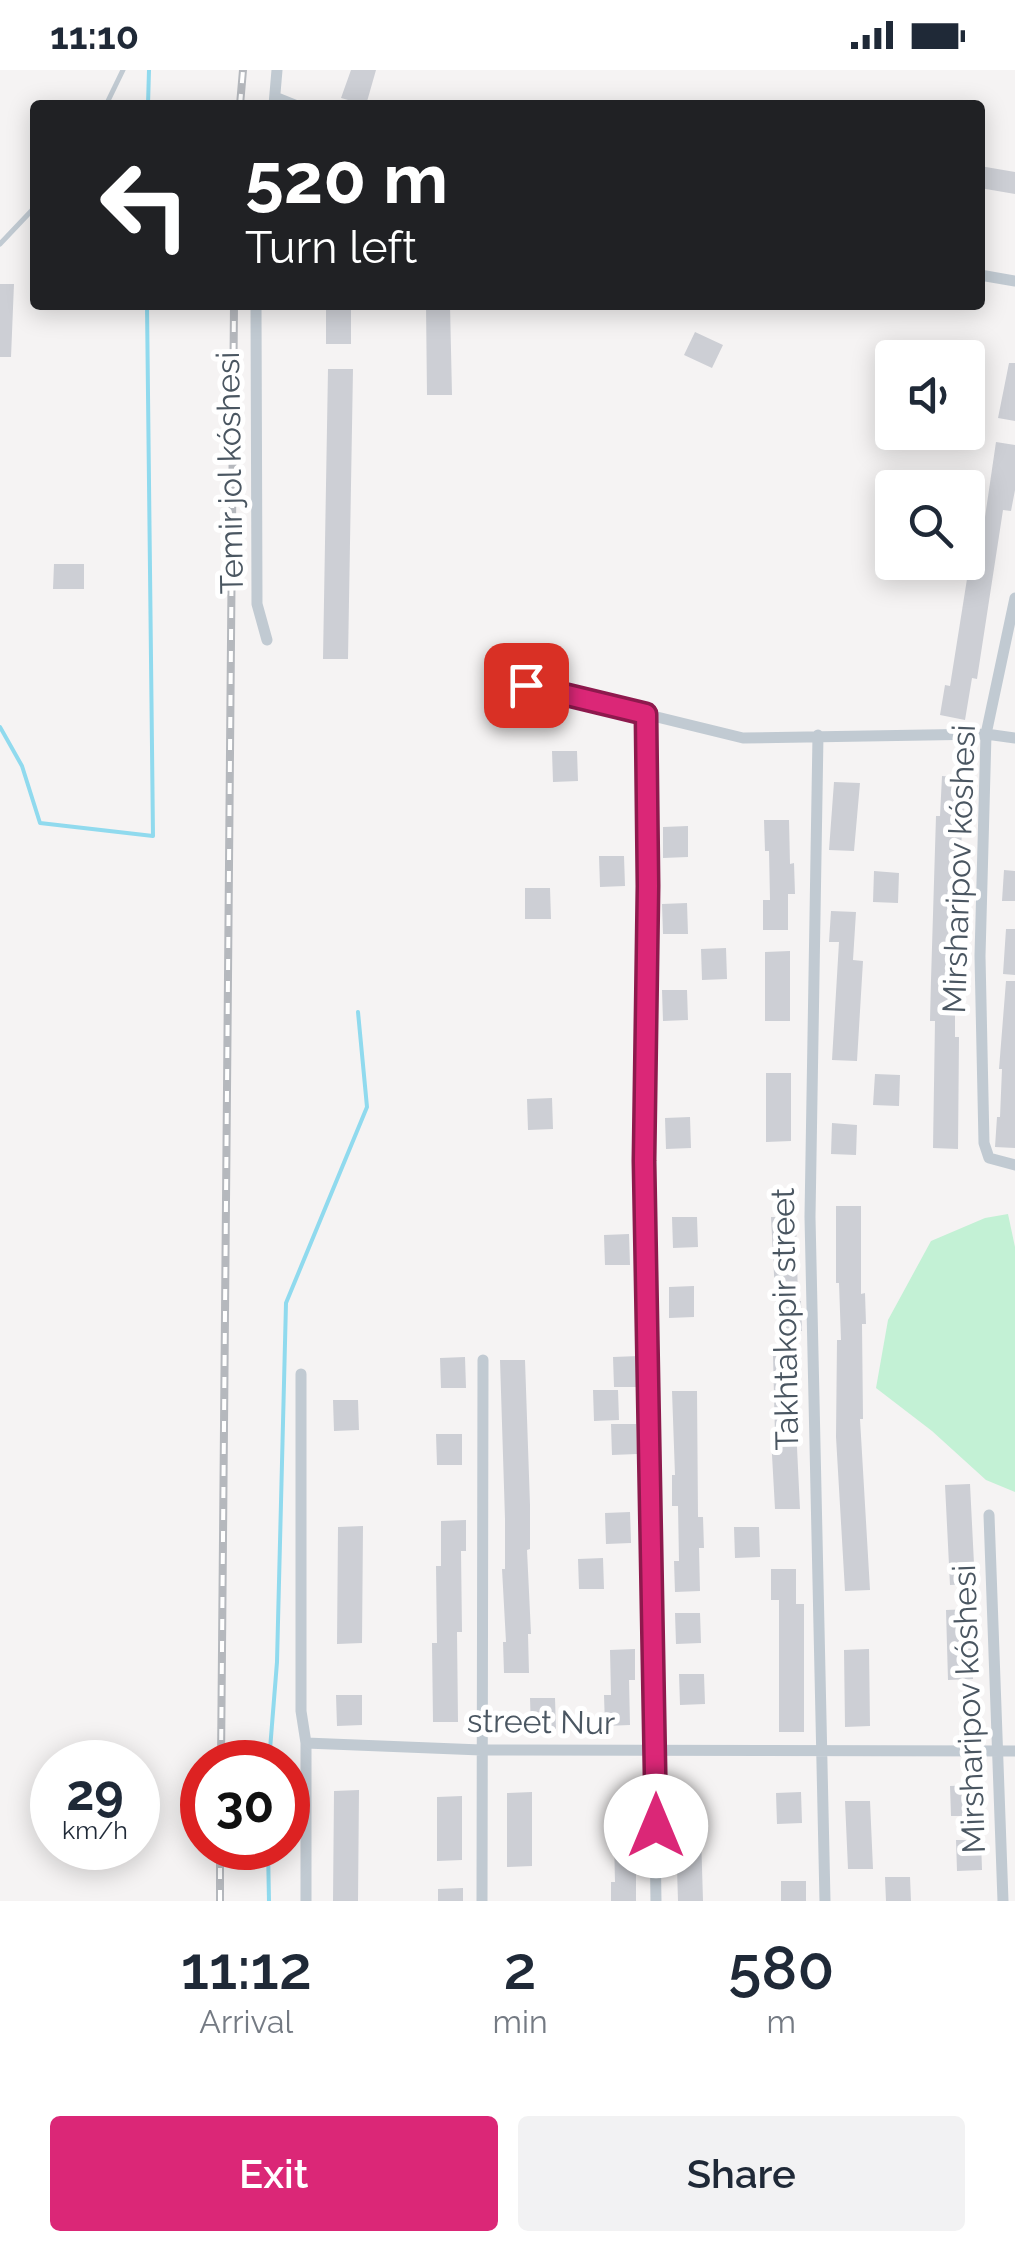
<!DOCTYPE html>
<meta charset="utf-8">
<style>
:root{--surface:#fff;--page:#f2f2f3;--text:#1f2937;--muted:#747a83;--accent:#db2777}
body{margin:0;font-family:Raleway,sans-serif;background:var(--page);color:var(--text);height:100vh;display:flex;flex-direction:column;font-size:38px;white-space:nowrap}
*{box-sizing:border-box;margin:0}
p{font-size:32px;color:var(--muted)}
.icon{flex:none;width:55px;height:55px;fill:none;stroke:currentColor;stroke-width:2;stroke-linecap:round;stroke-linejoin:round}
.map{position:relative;height:1831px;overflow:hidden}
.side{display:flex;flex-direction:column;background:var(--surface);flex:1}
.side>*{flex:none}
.guide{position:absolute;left:30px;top:30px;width:955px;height:210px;border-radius:10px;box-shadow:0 5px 25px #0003;background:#202124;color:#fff;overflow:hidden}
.fabs{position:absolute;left:875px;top:270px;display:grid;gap:20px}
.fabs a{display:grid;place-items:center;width:110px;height:110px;border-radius:10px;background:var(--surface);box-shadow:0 5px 25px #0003;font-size:50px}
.speed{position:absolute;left:30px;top:1670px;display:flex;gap:20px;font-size:50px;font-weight:700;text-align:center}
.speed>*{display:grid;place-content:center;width:130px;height:130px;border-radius:50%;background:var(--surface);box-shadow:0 5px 25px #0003;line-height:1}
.speed small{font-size:25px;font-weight:400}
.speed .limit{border:15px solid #d22;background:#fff;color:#111}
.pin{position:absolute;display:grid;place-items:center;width:85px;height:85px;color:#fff;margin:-42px;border-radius:20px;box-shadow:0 5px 15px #0006}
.me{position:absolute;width:110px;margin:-55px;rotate:0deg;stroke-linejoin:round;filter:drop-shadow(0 0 8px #0008)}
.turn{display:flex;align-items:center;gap:35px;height:210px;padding:0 50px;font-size:45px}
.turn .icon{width:130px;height:130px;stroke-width:2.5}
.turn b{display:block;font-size:70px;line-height:85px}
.eta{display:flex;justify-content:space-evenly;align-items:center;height:170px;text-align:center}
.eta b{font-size:60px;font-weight:600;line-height:70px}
.action{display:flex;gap:20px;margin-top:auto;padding:20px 50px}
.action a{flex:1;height:115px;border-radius:10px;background:var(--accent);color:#fff;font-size:40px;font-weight:600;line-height:115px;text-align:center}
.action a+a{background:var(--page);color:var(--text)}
.status{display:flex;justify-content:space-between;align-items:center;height:70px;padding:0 50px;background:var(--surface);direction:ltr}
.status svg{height:28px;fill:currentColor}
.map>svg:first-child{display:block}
</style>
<div class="status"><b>11:10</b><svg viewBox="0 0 49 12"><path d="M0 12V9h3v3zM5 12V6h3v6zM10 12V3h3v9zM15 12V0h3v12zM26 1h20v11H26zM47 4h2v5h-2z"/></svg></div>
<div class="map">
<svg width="1015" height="1831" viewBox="0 0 1015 1831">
<rect width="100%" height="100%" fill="#f5f3f3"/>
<!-- green -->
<path fill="#c3f1d5" d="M1008,1144L1015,1177V1422L986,1410L932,1361L876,1318L888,1250L931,1171L985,1148Z"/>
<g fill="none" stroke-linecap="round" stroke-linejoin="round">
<!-- stream -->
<path stroke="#90daee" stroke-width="4" d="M148,35L149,0
M0,657L22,696L40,753L153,766L147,235
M269,1692L277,1592L286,1233L367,1037L358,942
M268,1778L269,1831"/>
</g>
<!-- building -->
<path fill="#cdcfd5" d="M351,0H376L366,35L341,28Z
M980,96L1015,102V124L980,118Z
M0,214H14L11,287H0Z
M326,235H351V274H326Z
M426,235H450L452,325H427Z
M695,262L723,275L712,298L684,285Z
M1009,293H1015V351L998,348Z
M328,299H353L348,589H323Z
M996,372L1015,375V420L1011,441L1003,440L977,609L972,608L965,650L940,645L945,615L950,616L977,446L985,447Z
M54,494H84V519H53Z
M552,681H577L578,711L553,712Z
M942,706L967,708L959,798L955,922V967H959L958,1079L933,1078L935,951H930L931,910L936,746H940Z
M834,712L860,713L854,781L829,780Z
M764,750H789L790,794L794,793L795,824H788V860H763V830H770L769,781H765Z
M688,756V787L663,788V757Z
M599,786H624L625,816L600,817Z
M1004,800L1015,801V831H1002Z
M874,801L899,803L898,833L873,832Z
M525,818H550L551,849H525Z
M687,833L688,864H663L662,834Z
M831,841L856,842L853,890L863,891L857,991L832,990L839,872H829Z
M1006,859H1015V905L1003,904Z
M726,878L727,909L702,910L701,879Z
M790,881V951H765V882Z
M1006,911H1015V1078L995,1077L997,1047H1000L1002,999H999Z
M662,920H687L688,950L663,951Z
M766,1003H791V1071L766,1072Z
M875,1004L900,1005L899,1036L873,1035Z
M552,1028L553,1059L528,1060L527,1029Z
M690,1047L691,1078L666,1079L665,1048Z
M832,1053L857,1055L856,1085L831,1084Z
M836,1136H861V1224L865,1223L866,1254H862L863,1349H860L870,1520L845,1521L836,1367L837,1270H841L839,1213H836Z
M672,1147H697L698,1177L673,1178Z
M771,1147H796L798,1231H801L802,1261L777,1262Z
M629,1164L630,1195H605L604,1165Z
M694,1216V1247L669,1248V1217Z
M798,1284L800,1357H796L800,1439H775L771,1367L775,1366L773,1285Z
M639,1286V1317H614L613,1287Z
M465,1287L466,1318H441L440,1288Z
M500,1290H525L530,1435V1479L527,1480L531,1564H528L529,1603H504L503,1572H506L502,1499H505V1449Z
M593,1320H618L619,1350L594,1351Z
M672,1321H697L698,1447H703L704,1478H699L700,1521L675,1522L674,1491H679L678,1436H672V1405H675Z
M333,1330H358L359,1360L334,1361Z
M611,1354H636L637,1384L612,1385Z
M436,1364H462V1395H437Z
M970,1414L975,1514L950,1515L945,1415Z
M630,1442L631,1473L606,1474L605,1443Z
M466,1450V1481H461L462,1562H457L458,1652H433L432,1573H437L436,1496H441V1451Z
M363,1456L362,1573L337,1574L338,1457Z
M734,1457H759L760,1487L735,1488Z
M603,1488L604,1519H579L578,1489Z
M771,1499H796V1534H804V1662H779V1530H771Z
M971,1539L973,1609L948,1610L946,1540Z
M675,1543H700L701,1573L676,1574Z
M635,1579V1610H629L630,1655L605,1656L604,1625H611L610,1580Z
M869,1579L870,1656L845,1657L844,1580Z
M679,1604H704L705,1634L680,1635Z
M336,1625H362V1655L337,1656Z
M530,1628H555L556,1659H531Z
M975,1715L976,1746H951L950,1716Z
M359,1720L358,1831H333L334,1721Z
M532,1722V1796L507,1797V1723Z
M801,1722L802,1753L777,1754L776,1723Z
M462,1726V1790L437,1791V1727Z
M638,1727L640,1794H636V1831H611V1812H615L613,1728Z
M700,1731L703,1831H678L675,1732Z
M845,1731H870L873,1799H848Z
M956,1770H981L982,1800L957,1801Z
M885,1807H910L911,1831H886Z
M781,1811H806V1831H781Z
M463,1818V1831H438V1819Z"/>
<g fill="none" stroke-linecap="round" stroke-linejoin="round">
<!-- lane -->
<path stroke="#c1cad2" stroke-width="5" d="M106,35L123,0
M0,174L35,137"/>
<!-- street -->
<path stroke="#c1cad2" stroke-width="11" d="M275,27L295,35
M274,35L277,0
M980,205L1015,211
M256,235L257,534L267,570
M1015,528L986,664L980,886L984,1073L989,1088L1015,1095
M526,615L743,668L986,664L1015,668
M646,644L648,816L645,1091L656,1831
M818,665L810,1147L825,1831
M301,1304V1641L306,1673V1831
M989,1445L1003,1831
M306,1673L481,1680L1015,1681
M482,1831L483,1290"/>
<!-- rail casing -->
<g stroke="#b5b8bd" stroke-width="8">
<path id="rail" d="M240,35L243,0
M221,1692L234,235
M220,1831V1778"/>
</g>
<!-- rail -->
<use href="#rail" stroke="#fff" stroke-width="4" stroke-dasharray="11" stroke-linecap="butt"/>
</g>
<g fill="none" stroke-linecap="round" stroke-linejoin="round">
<!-- route casing -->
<g stroke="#8e194d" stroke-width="25">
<path id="route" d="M526,615L646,644L648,816L644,1091L656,1756"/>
</g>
<!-- route -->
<use href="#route" stroke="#db2777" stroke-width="18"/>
</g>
<g text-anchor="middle" stroke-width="10" stroke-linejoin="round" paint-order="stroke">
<!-- street labels -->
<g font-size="32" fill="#4a5661" stroke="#fff">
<text transform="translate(230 403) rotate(-91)" y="11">Temir jol kóshesi</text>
<text transform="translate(959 799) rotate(-88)" y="11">Mirsharipov kóshesi</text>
<text transform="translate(785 1249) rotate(-91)" y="11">Takhtakopir street</text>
<text transform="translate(969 1639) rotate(-92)" y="11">Mirsharipov kóshesi</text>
<text transform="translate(541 1652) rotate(1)" y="11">street Nur</text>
</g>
</g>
</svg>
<div class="fabs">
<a><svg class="icon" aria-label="sound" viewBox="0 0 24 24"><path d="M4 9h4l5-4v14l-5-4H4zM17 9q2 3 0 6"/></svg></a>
<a><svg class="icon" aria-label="search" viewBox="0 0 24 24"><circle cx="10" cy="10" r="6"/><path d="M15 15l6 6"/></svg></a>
</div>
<div class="speed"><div>29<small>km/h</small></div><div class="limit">30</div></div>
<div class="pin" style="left:526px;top:615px;background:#d93025"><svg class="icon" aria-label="arrive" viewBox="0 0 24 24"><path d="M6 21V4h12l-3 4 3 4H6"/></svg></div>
<svg class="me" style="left:656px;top:1756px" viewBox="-20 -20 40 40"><circle r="19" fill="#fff"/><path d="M0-13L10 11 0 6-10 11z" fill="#db2777"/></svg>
<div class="guide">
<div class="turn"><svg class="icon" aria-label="left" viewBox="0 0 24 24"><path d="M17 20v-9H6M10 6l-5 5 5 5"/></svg><div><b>520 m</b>Turn left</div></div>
</div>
</div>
<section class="side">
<div class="eta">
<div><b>11:12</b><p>Arrival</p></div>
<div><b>2</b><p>min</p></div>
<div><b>580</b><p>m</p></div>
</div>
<div class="action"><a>Exit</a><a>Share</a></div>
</section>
